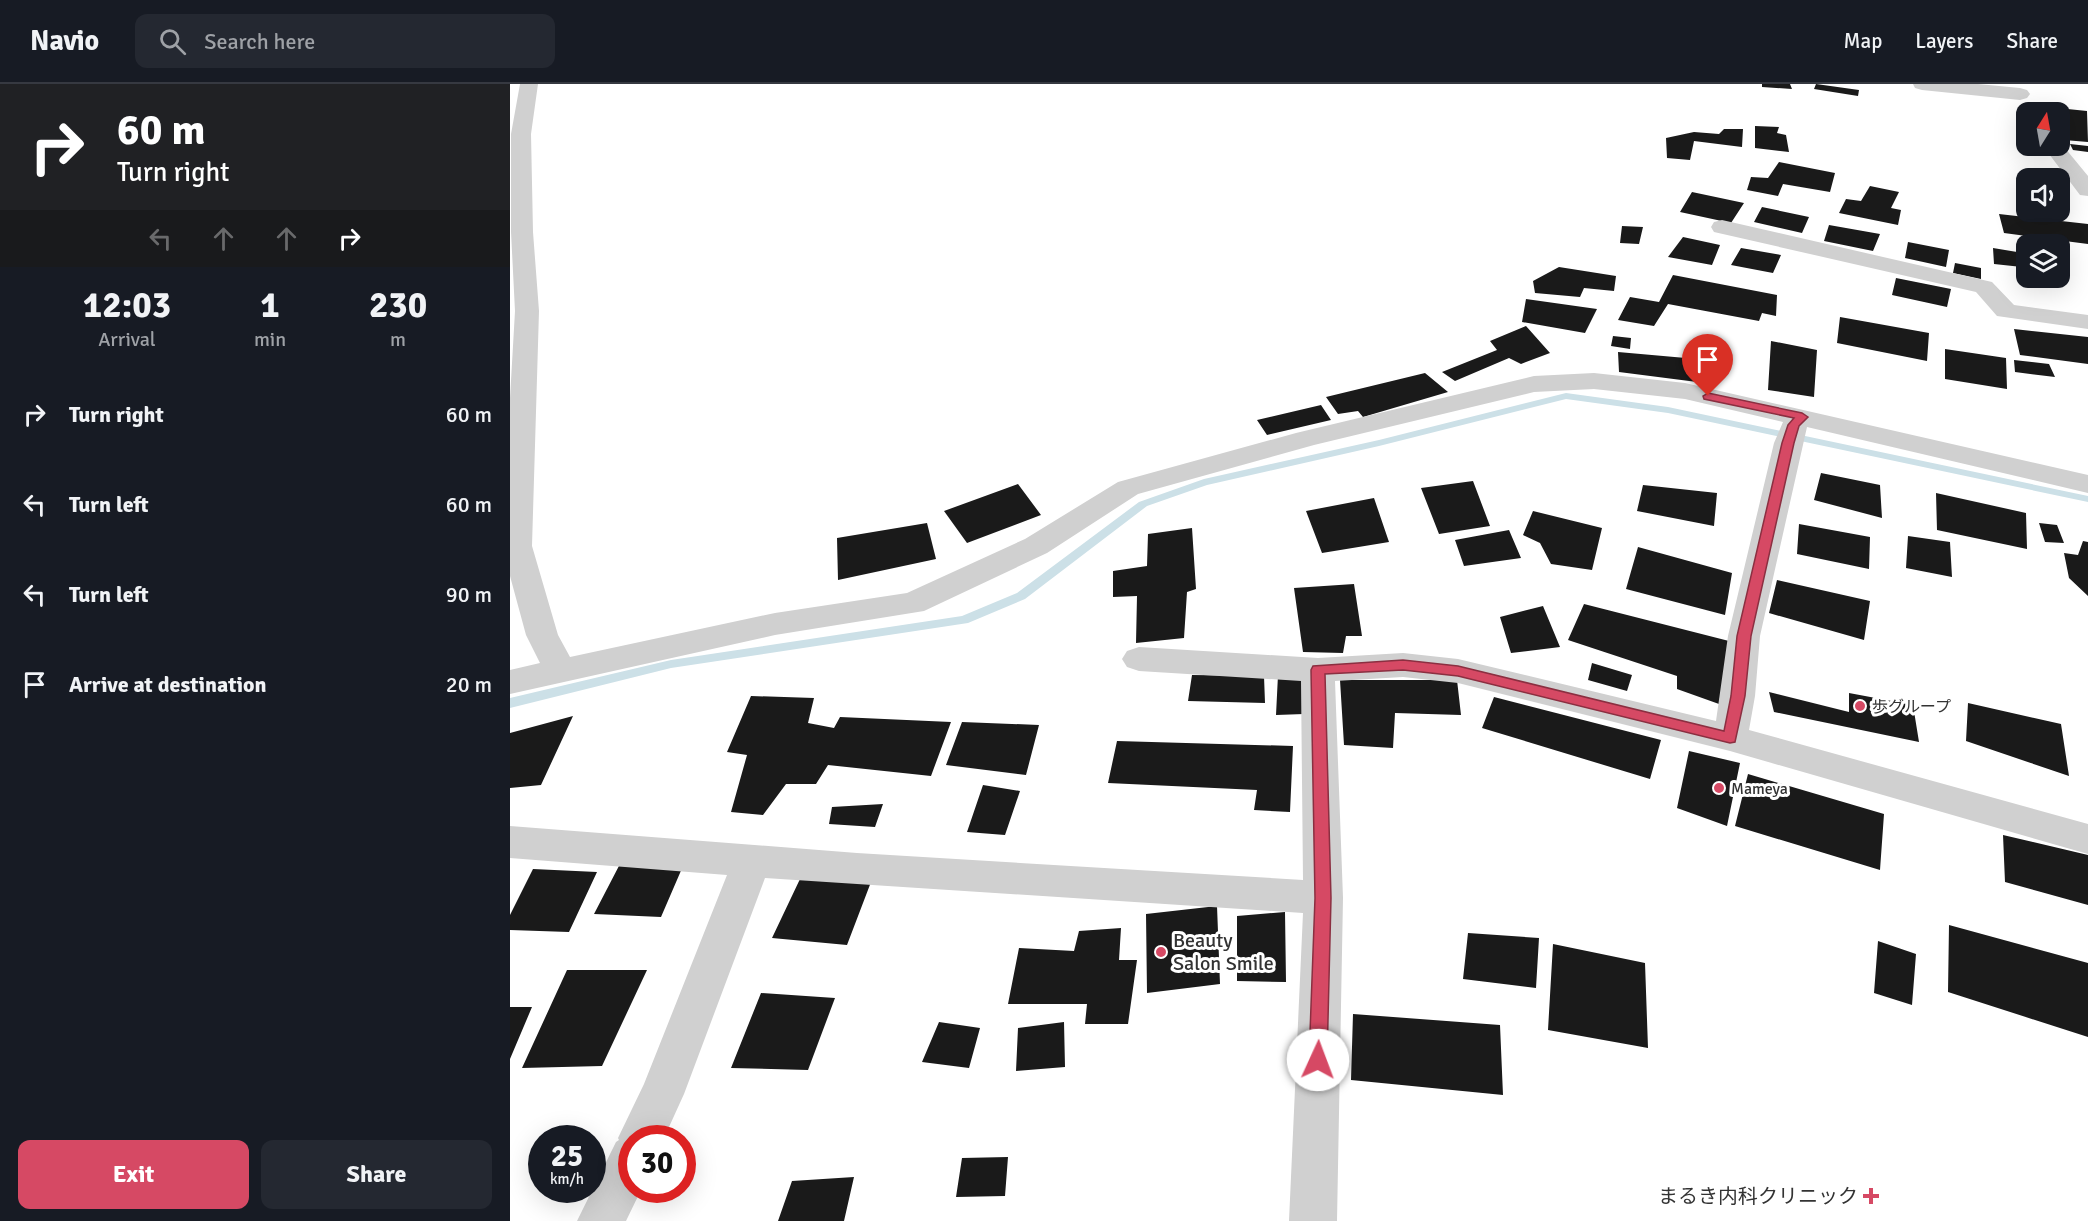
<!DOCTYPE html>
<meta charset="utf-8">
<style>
:root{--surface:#171b24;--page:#242831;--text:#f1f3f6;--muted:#9ea1a6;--line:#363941;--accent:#d64964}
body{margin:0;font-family:Signika,"Noto Sans JP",sans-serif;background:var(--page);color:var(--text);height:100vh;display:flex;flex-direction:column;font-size:22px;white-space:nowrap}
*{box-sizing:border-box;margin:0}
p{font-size:20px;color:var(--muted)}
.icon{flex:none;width:33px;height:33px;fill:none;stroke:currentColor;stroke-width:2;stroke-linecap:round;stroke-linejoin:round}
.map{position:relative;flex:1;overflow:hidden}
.sheet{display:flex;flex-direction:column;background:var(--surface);width:510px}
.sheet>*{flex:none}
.banner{background:#202124;color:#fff;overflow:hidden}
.needle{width:39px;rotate:11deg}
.buttons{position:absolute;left:1506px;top:18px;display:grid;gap:12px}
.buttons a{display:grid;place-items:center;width:54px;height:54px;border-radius:12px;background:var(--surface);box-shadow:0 6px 24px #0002;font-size:30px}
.speed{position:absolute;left:18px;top:1041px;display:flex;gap:12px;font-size:30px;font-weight:700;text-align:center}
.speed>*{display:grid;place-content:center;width:78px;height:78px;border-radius:50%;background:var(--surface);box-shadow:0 6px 24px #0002;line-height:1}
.speed small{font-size:15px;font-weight:400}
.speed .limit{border:9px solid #d22;background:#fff;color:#111}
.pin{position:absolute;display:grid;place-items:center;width:51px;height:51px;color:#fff;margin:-62px -26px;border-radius:50% 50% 50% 0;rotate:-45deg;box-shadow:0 0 6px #0007}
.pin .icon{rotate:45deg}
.me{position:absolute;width:66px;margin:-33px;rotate:2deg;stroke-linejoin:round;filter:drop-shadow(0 0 4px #0008)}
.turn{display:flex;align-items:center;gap:21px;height:126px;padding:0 18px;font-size:27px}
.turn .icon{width:78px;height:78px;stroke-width:2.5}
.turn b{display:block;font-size:42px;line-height:51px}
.lanes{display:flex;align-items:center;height:57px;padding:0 18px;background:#0003;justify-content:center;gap:30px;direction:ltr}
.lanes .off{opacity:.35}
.eta{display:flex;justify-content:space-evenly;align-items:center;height:102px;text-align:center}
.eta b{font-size:36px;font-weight:700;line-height:42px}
.button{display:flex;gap:12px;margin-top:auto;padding:12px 18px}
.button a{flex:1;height:69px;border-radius:12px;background:var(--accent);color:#fff;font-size:24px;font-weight:700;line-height:69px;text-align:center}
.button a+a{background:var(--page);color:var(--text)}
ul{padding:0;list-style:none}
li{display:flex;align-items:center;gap:18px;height:90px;padding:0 18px}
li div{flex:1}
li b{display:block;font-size:22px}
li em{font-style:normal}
header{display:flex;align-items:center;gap:36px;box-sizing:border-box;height:84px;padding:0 30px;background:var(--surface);border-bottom:2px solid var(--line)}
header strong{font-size:28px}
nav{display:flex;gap:33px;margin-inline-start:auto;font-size:21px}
.search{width:420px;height:54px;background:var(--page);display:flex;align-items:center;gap:15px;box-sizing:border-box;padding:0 21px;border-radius:12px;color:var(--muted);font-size:22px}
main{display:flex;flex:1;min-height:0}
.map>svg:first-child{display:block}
</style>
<header>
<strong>Navio</strong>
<div class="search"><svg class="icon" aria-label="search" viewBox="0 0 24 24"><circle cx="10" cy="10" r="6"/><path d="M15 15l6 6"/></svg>Search here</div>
<nav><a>Map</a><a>Layers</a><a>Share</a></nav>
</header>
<main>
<section class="sheet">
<div class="banner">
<div class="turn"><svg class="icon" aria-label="right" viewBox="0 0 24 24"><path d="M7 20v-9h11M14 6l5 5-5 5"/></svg><div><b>60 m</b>Turn right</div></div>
<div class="lanes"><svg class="icon off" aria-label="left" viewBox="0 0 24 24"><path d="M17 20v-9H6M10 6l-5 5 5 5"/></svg><svg class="icon off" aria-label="ahead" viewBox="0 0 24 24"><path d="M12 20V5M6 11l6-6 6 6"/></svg><svg class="icon off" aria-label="ahead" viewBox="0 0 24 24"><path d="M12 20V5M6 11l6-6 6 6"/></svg><svg class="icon" aria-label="right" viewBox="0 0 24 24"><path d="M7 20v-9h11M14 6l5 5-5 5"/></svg></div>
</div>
<div class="eta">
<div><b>12:03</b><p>Arrival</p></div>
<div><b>1</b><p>min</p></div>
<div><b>230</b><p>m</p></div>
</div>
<ul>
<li><svg class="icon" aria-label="right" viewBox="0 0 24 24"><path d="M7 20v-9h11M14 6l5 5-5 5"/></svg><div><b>Turn right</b></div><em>60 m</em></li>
<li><svg class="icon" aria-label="left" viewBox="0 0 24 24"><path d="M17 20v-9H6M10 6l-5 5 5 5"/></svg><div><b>Turn left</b></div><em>60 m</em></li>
<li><svg class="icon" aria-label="left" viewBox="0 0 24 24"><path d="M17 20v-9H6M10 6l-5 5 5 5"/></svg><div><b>Turn left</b></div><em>90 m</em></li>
<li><svg class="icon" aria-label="arrive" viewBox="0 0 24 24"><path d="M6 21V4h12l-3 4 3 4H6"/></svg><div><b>Arrive at destination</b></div><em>20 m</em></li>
</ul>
<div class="button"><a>Exit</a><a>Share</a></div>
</section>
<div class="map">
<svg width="1578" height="1137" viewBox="0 0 1578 1137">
<rect width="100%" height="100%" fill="#fff"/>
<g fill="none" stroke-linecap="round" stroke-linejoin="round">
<!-- stream -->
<path fill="#cce0e7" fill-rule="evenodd" d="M1056,309L1158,323L1578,412V418L1158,329L1056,315L869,362L697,401L637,422L515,515L458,539L161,584L0,624V614L161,576L452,532L507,509L629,418L694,395L869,356Z"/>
</g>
<!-- building -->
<path fill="#1a1a1a" d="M1252,0H1280L1282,5L1252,3Z
M1306,0L1349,6L1348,12L1304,5Z
M1538,23L1577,27L1578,58L1554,56L1550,47V28H1541Z
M1245,42L1269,43L1267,49L1276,51L1279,68L1245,64Z
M1214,45H1233L1232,63L1184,57L1180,76L1157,74L1156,54L1184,48L1209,50Z
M1560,60L1578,62V68L1563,66Z
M1269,78L1325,89L1320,108L1273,100L1268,112L1237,106L1241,93L1258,94Z
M1360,102L1389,108L1381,124L1391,126L1388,141L1329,129L1336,115L1351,117Z
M1182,108L1234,119L1221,139L1170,128Z
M1252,123L1299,133L1292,149L1244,138Z
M1489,130L1578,140V160L1494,149Z
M1319,141L1370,150L1363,167L1314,157Z
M1112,142L1133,143L1129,160L1110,159Z
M1173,153L1210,161L1202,181L1158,173Z
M1398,158L1439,166L1436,183L1395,174Z
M1231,164L1271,171L1263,189L1221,181Z
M1483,164L1507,168L1512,183L1484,180Z
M1445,179L1471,184V195L1443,189Z
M1049,183L1106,192L1104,207L1074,204L1070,213L1025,209L1023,197Z
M1163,191L1267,211L1266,232L1252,229L1249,237L1158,220L1144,242L1108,236L1120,213L1149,218Z
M1386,194L1441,205L1437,223L1382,211Z
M1016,215L1087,225L1075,249L1012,238Z
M1330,233L1419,249L1417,277L1327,259Z
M1016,242L1040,269L1011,280L999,274L945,297L932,288L987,266L980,257Z
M1504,245L1578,253V280L1510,271Z
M1103,252L1121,254L1120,265L1101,262Z
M1261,257L1307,266L1304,313L1258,306Z
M1435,265L1496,274L1497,305L1435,295Z
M1108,268L1187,275V298L1109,288Z
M1504,276L1539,280L1545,293L1505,288Z
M915,289L938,308L853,333L848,327L828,330L816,313Z
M811,321L821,336L757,351L747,336Z
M1311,389L1370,401L1372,434L1304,416Z
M963,397L980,442L929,450L911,404Z
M508,400L531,431L457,459L434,427Z
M1133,401L1207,409L1204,442L1127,427Z
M1426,409L1516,429L1517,465L1427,446Z
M864,414L879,458L812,469L796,427Z
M1023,427L1092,444L1082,486L1041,480L1030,459L1013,451Z
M417,439L426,475L328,496L327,454Z
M1529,439L1547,441L1554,459L1535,458Z
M1289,440L1360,453L1359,485L1287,470Z
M682,444L686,505L677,508L674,554L626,559L627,512L603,513V487L637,482L638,450Z
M999,446L1011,474L954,482L945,456Z
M1398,452L1440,458L1442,493L1396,484Z
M1573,457L1578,458V512L1559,494L1554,469L1568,471Z
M1128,463L1222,489L1215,531L1116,505Z
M1267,496L1360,517L1354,556L1259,529Z
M844,500L852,552H836L833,569L793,568L784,504Z
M1074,520L1219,557L1209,620L1167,605V592L1058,556Z
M1033,522L1050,563L1001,569L990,533Z
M1082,579L1122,591L1117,607L1078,596Z
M682,591L754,592L755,619L678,617Z
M768,591L795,593L794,630L766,631Z
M830,596H947L951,631L885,629L883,664L834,661Z
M1259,608L1339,628V609L1403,621L1409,658L1264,628Z
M241,612L304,614L298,639L324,644L330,633L441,638L421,692L318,681L306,700H276L253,731L221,728L237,671L217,668Z
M984,613L1151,656L1140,695L972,644Z
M1458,619L1551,640L1559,692L1456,657Z
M63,632L31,701L0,704V649Z
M452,638L529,641L516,691L436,681Z
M607,657L783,662L780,728L744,726L747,706L598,699Z
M1179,667L1230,679L1217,742L1167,724Z
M1238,690L1374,730L1370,786L1225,742Z
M473,701L510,707L495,751L457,748Z
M373,720L365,743L319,740L322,723Z
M1493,751L1578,771V821L1495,798Z
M111,778L173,782L151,833L84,830Z
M23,785L87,788L59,848L0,846V831Z
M290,795L361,798L337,861L262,854Z
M707,822L710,900L637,909L636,830Z
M775,828L776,898L727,897V832Z
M1439,841L1578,879V953L1438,908Z
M611,844L609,876H627L618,940H575L577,920H498L509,864L564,867L569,847Z
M958,849L1029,854L1026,904L953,895Z
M1368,857L1406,870L1402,921L1364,909Z
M1043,860L1135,879L1138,964L1038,946Z
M57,886H137L92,982L12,984Z
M251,909L325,914L298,986L221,984Z
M0,923H22L0,975Z
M843,930L990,941L993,1011L841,996Z
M429,938L470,944L459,984L412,978Z
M554,938L555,983L506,987L508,944Z
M498,1073L495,1112L446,1113L452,1074Z
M344,1093L334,1137H268L282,1097Z"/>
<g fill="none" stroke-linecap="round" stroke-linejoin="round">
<!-- minor -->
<path fill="#d0d0d0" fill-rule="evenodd" d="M10,0H28L21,50L23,148L29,227L22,462L48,551L60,573L265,529L397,509L515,455L608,398L786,349L1024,292L1084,289L1175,299L1578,391V409L1297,343L1250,552L1245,612L1239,646L1578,740V770L1220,667L948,599L893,593L825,597L833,814L827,1137H779L793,829L255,794L174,1010L154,1054H122V1106H131L116,1137H67L106,1058L109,1056L108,1054L134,1000L217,791L0,774V742L347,769L793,796L791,597L629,587L617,583L612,575L617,567L629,563L808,574L893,569L948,575L1206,637L1218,552L1264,359L1273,338L1175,315L1084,305L1024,308L804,361L628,410L537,469L414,527L265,551L0,610V586L30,579L16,551L0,492V314L5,227L1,148V50Z
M1403,0H1468L1510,4L1517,6L1520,10L1517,14L1510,16L1412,6L1405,4Z
M1550,58L1578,92V112L1570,111L1533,62H1550Z
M1212,136L1482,198L1504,221L1578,231V245L1487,232L1466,208L1204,148L1201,143L1204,138Z"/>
</g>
<!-- route -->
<path fill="#d64964" stroke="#8b2f41" stroke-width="1.5" d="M1198,309L1292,329L1298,333L1289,342L1284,359L1241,552L1235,612L1225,658L1220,659L948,592L893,586L815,590L821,814L817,976L814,982L808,984L801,982L799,976L805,814L801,586L803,582L893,576L948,582L1214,647L1221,612L1227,552L1272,359L1278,341L1284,334L1194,315L1193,312Z"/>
<!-- markers -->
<g fill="#d64964" stroke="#fff" stroke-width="2">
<circle cx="1350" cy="622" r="6"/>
<circle cx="1209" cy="704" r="6"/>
<circle cx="651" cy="868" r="6"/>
<path d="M1358 1103h6v6h6v6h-6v6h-6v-6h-6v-6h6z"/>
</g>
<g text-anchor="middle" stroke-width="6" stroke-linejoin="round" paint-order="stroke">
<!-- poi labels -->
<g font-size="16" fill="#333" stroke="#fff" text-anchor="start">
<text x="1362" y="628">歩グループ</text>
<text x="1221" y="710">Mameya</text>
</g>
<!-- near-poi labels -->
<g font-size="20" fill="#333" stroke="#fff" text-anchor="start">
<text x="663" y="863">Beauty<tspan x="663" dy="23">Salon Smile</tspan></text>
<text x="1348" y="1119" text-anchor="end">まるき内科クリニック</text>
</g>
</g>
</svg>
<div class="buttons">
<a><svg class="needle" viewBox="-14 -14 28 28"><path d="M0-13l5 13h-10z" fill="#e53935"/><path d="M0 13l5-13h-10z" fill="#9ea1a6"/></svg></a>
<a><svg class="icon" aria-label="sound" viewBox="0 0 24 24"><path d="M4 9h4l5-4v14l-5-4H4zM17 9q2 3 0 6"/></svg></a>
<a><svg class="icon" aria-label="layers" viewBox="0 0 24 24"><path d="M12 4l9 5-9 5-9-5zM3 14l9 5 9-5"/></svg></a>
</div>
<div class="speed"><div>25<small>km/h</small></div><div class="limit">30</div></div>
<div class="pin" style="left:1198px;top:312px;background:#d93025"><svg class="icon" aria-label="arrive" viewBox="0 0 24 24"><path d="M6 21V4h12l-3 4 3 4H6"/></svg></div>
<svg class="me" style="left:808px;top:976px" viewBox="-20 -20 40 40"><circle r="19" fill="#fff"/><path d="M0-13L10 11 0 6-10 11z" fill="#d64964"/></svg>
</div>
</main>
